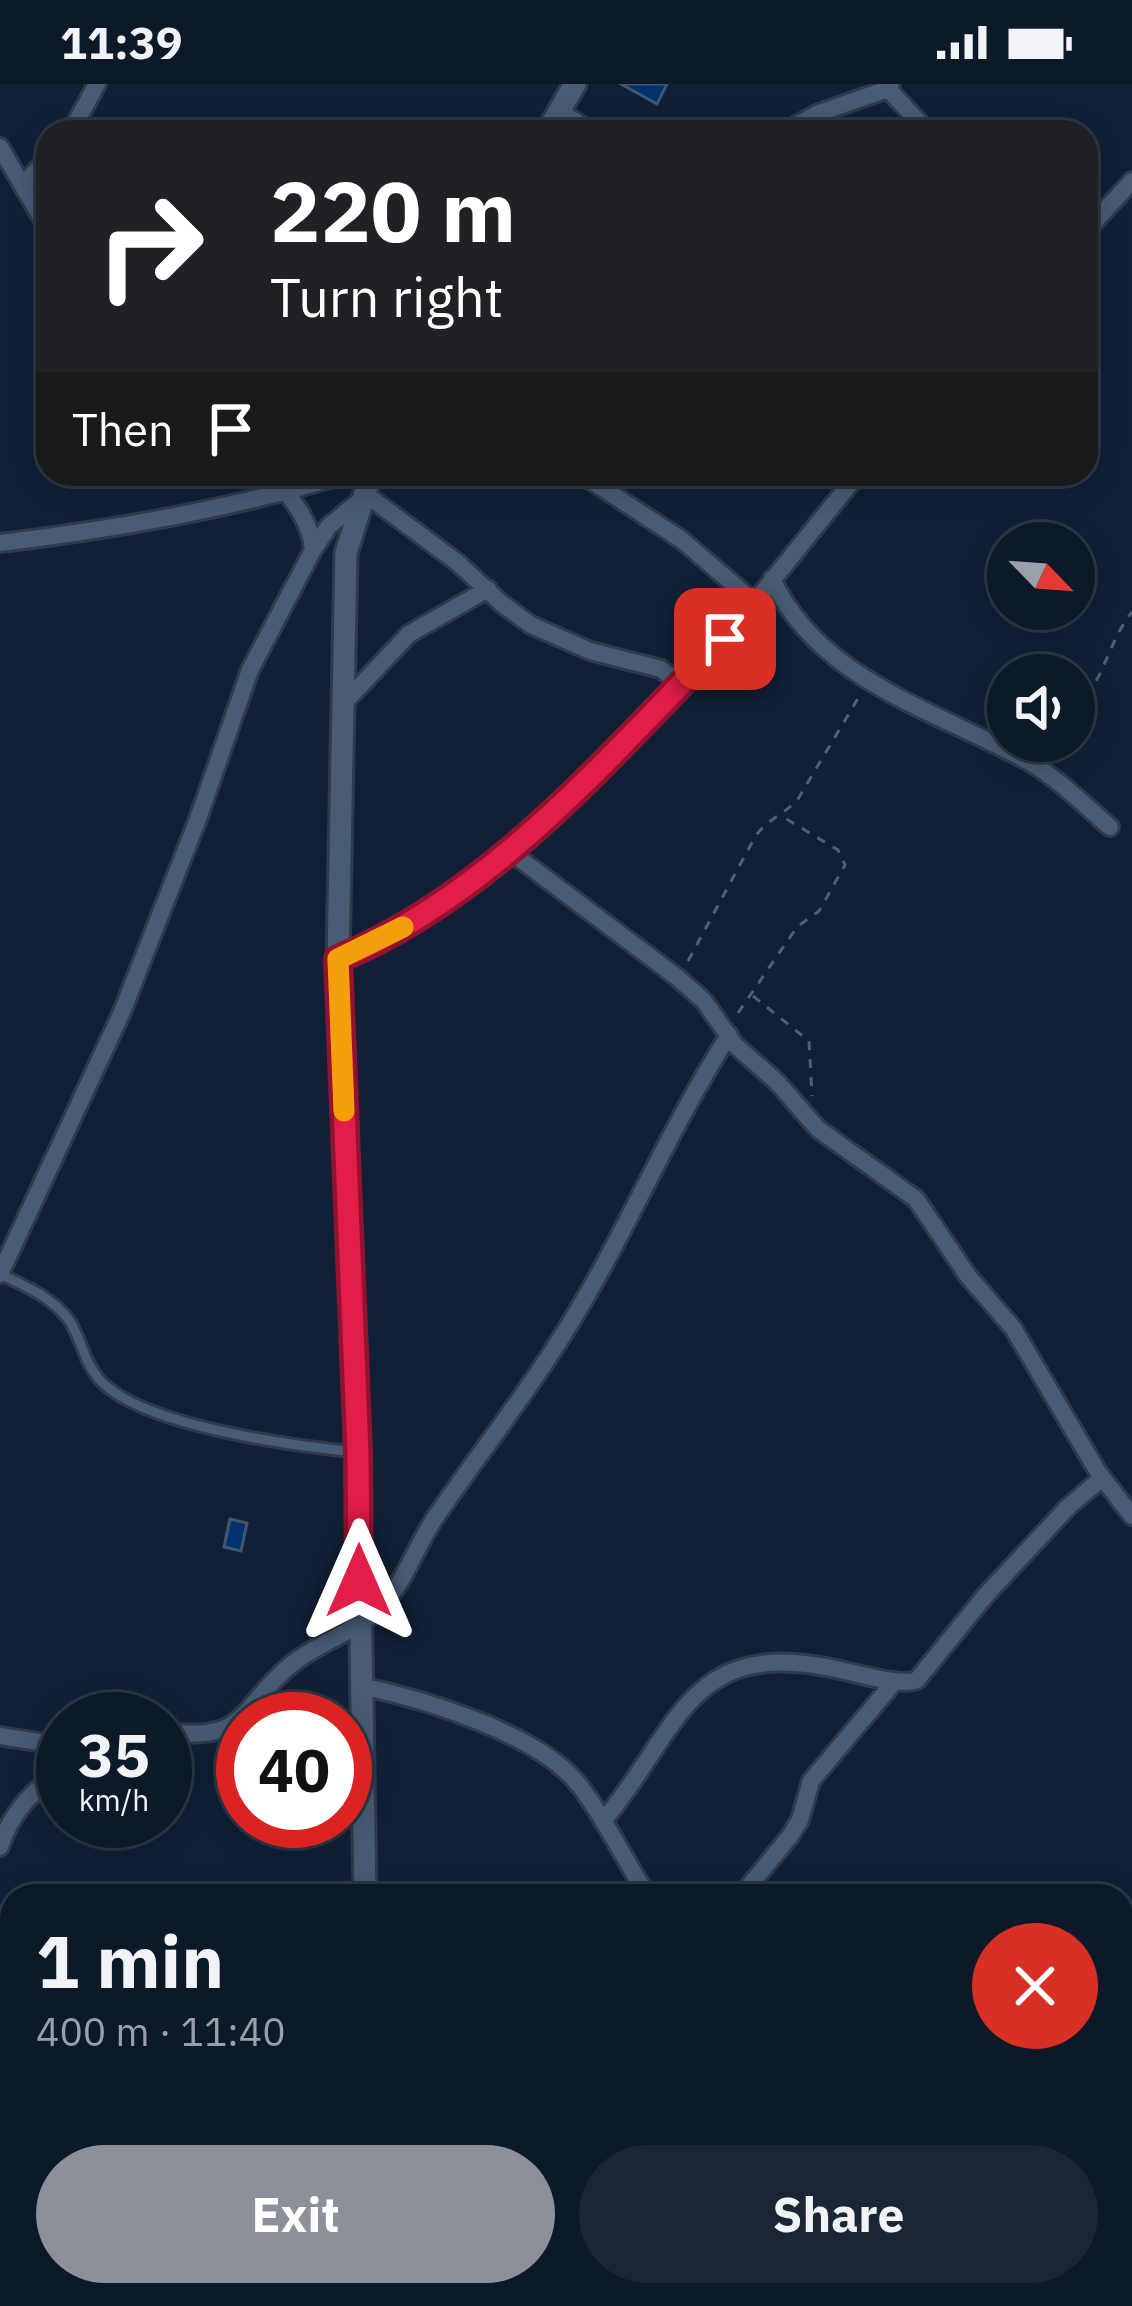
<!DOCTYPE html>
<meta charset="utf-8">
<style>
:root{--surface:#0c1929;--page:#1a2635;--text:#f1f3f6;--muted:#9aa0a8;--line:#2c3846;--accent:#8c9099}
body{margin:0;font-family:"IBM Plex Sans",sans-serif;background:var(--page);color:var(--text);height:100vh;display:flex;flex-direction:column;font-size:45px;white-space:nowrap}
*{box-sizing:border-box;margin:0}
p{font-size:39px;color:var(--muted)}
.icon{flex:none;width:66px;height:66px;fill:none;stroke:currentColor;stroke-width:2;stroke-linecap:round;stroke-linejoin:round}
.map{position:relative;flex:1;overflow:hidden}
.details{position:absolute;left:0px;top:1800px;width:1134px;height:423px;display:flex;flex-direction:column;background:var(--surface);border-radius:36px 36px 0 0;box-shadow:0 6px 30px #0003,0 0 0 3px var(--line)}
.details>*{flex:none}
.hud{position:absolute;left:36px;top:36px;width:1062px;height:366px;border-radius:36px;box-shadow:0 6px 30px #0003,0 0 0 3px var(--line);background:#202124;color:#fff;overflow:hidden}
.needle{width:78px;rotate:115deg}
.tools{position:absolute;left:987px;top:438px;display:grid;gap:24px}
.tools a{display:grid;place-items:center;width:108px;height:108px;border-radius:50%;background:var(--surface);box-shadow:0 6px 30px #0003,0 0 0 3px var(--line);font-size:60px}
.speed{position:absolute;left:36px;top:1608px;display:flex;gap:24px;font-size:60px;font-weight:700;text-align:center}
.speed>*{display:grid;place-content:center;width:156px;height:156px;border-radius:50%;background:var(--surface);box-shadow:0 6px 30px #0003,0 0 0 3px var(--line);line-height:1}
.speed small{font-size:30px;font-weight:400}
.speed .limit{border:18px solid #d22;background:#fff;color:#111}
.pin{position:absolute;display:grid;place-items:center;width:102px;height:102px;color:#fff;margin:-51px;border-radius:24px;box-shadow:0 6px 18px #0006}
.me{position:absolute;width:132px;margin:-66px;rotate:0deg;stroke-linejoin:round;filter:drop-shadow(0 0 9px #0008)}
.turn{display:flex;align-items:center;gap:42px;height:252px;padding:0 36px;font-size:54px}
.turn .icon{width:156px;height:156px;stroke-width:2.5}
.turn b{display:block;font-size:84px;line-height:102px}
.then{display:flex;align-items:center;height:114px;padding:0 36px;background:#0003;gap:24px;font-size:45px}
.round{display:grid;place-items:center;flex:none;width:126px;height:126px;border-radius:63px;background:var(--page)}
.summary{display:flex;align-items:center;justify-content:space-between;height:204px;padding:0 36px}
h1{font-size:72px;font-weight:800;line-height:90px}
.button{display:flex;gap:24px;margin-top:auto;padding:24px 36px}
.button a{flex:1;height:138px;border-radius:72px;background:var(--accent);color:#fff;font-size:48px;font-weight:800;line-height:138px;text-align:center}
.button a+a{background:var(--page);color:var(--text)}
.status{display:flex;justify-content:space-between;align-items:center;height:84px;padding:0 60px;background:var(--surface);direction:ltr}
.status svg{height:33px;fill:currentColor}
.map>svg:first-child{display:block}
</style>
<div class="status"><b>11:39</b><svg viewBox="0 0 49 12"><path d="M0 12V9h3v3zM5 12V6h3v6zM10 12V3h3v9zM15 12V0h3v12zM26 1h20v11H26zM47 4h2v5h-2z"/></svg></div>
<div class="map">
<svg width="1132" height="2222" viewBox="0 0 1132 2222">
<rect width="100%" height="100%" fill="#102137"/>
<!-- building -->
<path fill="#00336d" stroke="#42556e" stroke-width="3" d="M621,0H667L657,20Z
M230,1435L247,1439L241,1467L224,1463Z"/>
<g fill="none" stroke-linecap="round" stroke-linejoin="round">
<!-- service casing -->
<g stroke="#303a4c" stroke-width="15">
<path id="service" d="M0,1190C25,1202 52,1213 69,1236C81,1254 84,1278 99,1295C140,1342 294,1362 356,1368"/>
</g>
<!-- minor casing -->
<g stroke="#303a4c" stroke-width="22">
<path id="minor" d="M891,0L888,5L928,48
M559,27L592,48
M71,48L97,0
M784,48L819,29L888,5
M0,63L48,145
M22,101L48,75
M1086,147L1132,97
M271,390C290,413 311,435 313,466
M581,390L682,456L754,518
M364,409L458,479L501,519L531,541L590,567L661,585L680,600
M0,459C117,445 233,425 346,390
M772,495C820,598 939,627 1031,679C1060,696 1084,721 1110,743
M342,621L409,550L488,505
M508,766L678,894L704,917L735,961L777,998L818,1045L916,1115L968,1192L1013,1244L1098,1388L1132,1432
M338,875L371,861L456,809L573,708L725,555L858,390
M0,1190L122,928L198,735L250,586L313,466L329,442L362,415
M361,1602C423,1615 540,1650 579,1701C606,1735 624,1776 648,1812
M165,1648C250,1658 237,1625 292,1580C318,1559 352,1549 377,1527C404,1501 415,1464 435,1434C476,1374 522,1316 561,1254C623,1157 667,1048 729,951
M0,1652L63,1662
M603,1737C680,1646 687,1553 836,1585C855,1589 901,1603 917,1596L985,1512L1068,1423L1102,1394
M0,1763C11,1728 33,1706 63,1686
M741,1812L790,1752L800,1736L811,1697L895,1597
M0,2137L12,2143
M121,2211L131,2222
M1031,2211L1037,2222"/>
</g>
<!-- tertiary casing -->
<g stroke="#303a4c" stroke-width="27">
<path id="tertiary" d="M547,48L575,0
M365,1812L358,1368L338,875L346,469L371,390
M373,2211V2222"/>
</g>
<!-- path -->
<path stroke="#4f5e71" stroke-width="3" stroke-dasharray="9 9" stroke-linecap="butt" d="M1074,625C1105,598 1107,559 1132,528
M688,877L755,753C767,735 784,731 798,715L860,611
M753,912L809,957L812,1012
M738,929L797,843L819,827L845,781L838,766L783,733
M0,1887L12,1878
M0,1968L12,1957
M697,2211L724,2222
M965,2222L977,2211"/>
<!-- service -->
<use href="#service" stroke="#495c75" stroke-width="9"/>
<!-- minor -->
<use href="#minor" stroke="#495c75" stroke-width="16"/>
<!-- tertiary -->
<use href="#tertiary" stroke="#495c75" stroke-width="21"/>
</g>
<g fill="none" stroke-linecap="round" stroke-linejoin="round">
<!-- route casing -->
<g stroke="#92132f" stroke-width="30">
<path id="route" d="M359,1497L358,1368L338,875C493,811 609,672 725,555"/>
</g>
<!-- route -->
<use href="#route" stroke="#e11d48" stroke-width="21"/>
<!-- slow -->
<path stroke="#f59e0b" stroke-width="21" d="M344,1027L338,875L403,843"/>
</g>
</svg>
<div class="tools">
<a><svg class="needle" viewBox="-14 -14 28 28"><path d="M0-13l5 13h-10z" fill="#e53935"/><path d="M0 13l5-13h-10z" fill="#9aa0a8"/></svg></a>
<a><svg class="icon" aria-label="sound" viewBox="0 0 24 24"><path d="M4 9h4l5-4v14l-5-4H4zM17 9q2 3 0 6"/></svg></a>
</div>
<div class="speed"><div>35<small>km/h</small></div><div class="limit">40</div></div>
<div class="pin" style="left:725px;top:555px;background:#d93025"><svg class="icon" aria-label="arrive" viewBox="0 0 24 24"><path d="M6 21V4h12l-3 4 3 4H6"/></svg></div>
<svg class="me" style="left:359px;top:1497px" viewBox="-20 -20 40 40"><path d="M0-17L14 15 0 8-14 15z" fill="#e11d48" stroke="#fff" stroke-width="4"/></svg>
<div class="hud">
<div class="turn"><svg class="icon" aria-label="right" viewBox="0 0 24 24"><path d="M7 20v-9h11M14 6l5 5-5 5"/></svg><div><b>220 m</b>Turn right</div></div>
<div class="then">Then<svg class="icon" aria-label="arrive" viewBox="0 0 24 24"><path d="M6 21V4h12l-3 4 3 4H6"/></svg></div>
</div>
<section class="details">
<div class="summary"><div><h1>1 min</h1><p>400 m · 11:40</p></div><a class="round" style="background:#d93025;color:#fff"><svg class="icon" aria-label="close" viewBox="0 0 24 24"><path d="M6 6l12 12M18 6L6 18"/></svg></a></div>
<div class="button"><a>Exit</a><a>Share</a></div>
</section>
</div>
